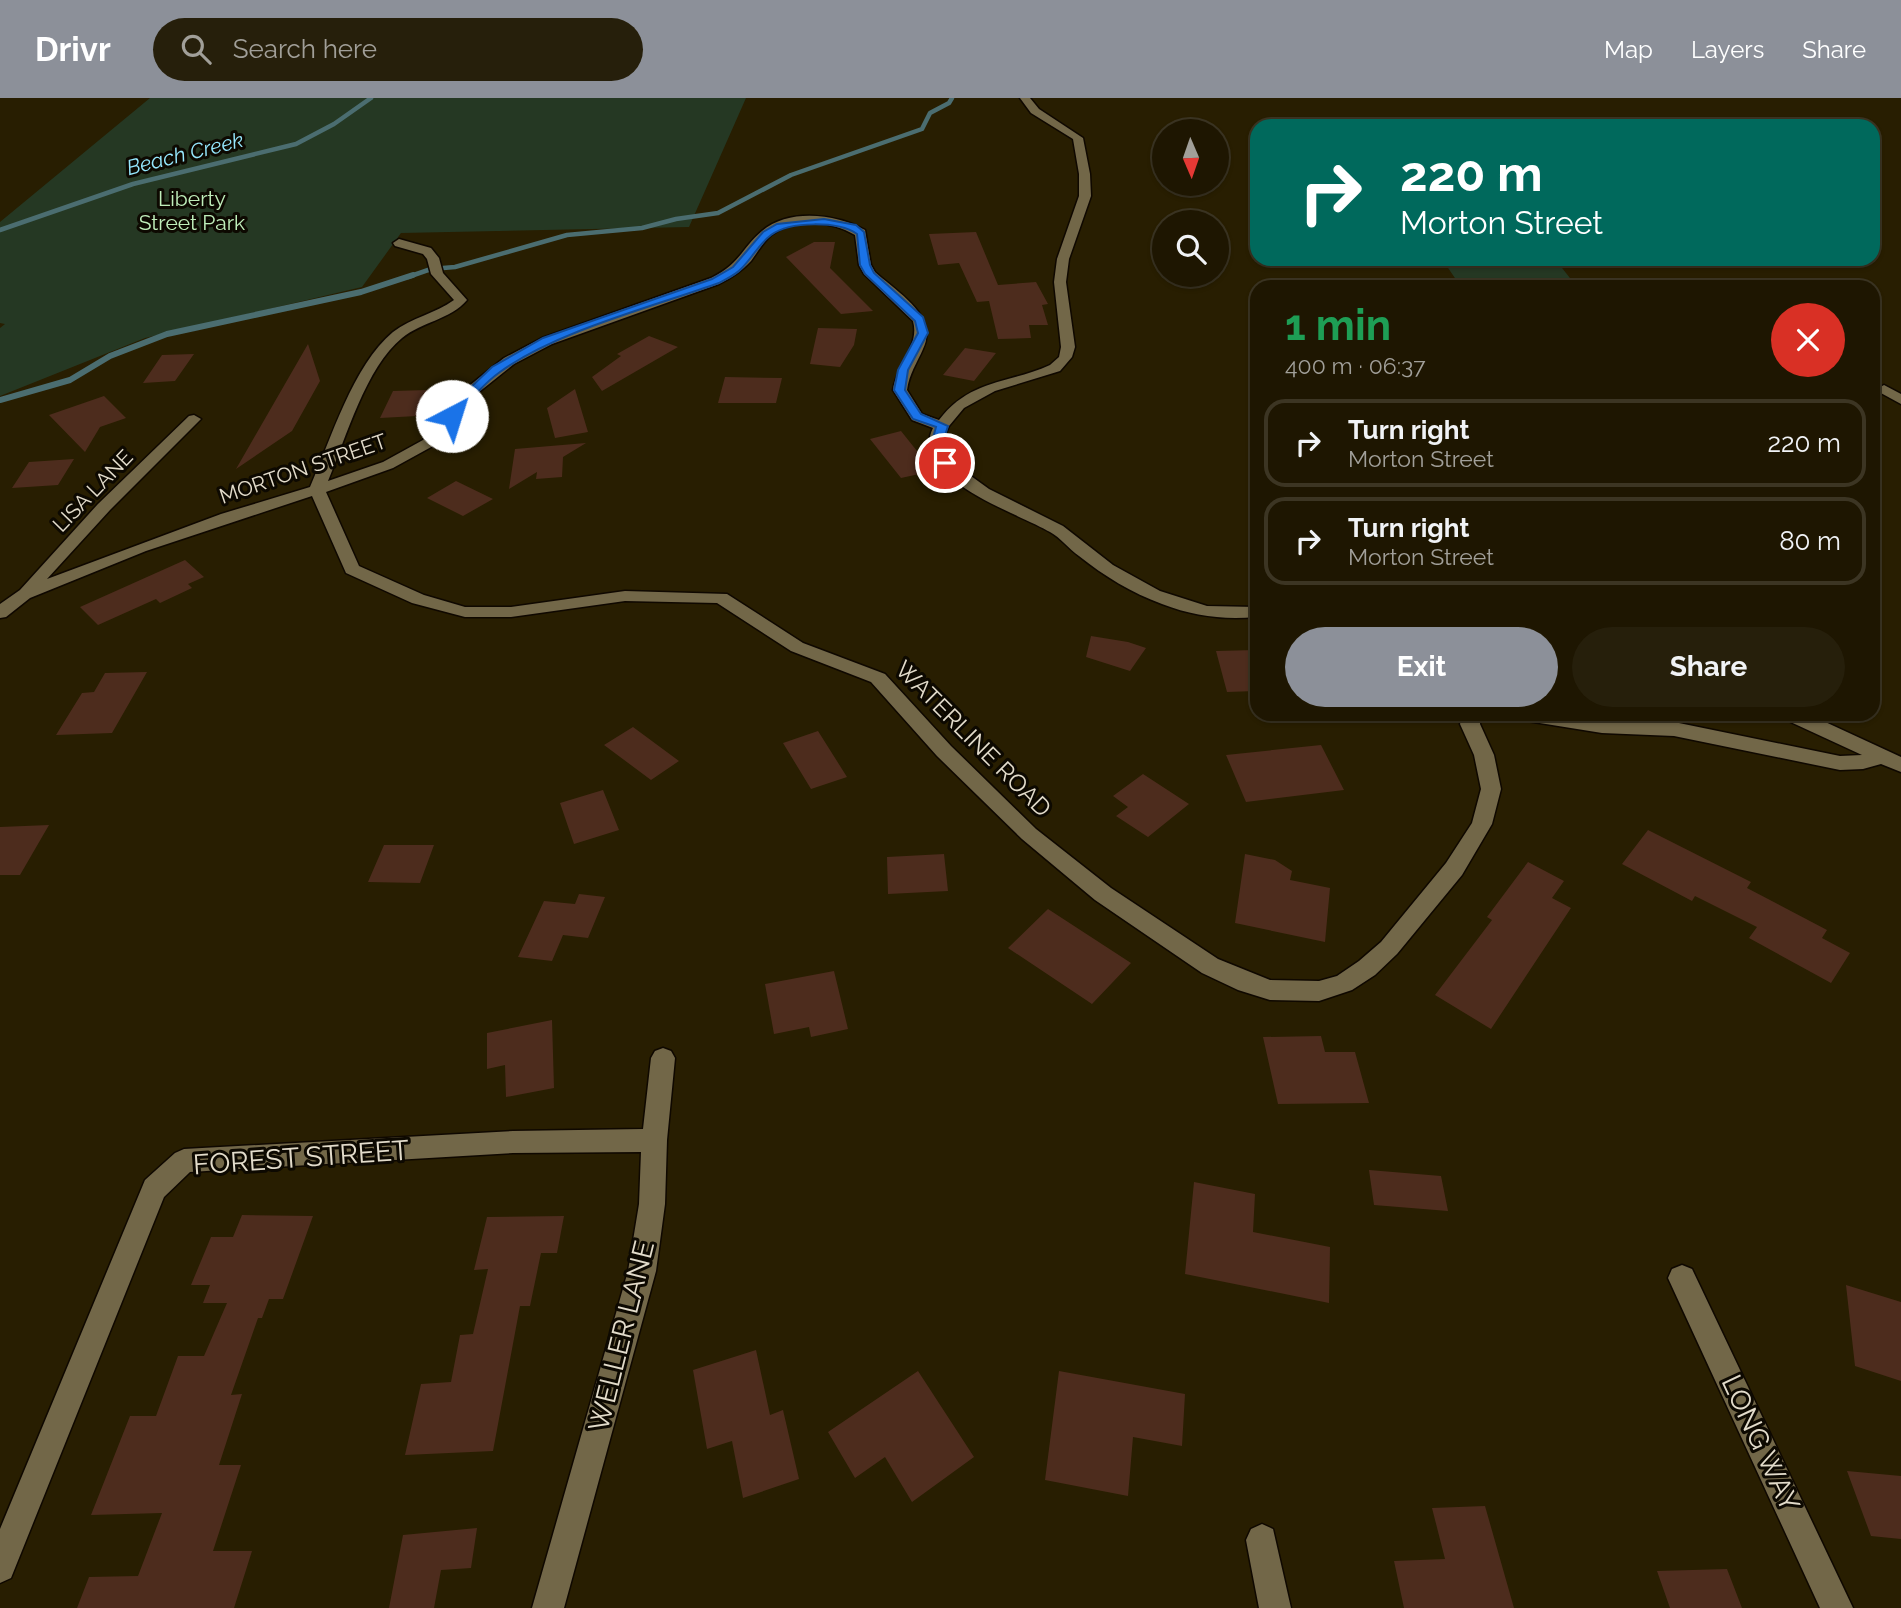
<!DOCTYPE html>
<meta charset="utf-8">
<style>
:root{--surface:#1e1601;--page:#261f0b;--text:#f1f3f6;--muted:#a19f99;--line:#3c3523;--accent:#8c9099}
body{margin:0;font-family:Raleway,sans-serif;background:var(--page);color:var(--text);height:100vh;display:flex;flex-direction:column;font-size:26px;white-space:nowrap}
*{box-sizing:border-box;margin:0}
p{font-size:23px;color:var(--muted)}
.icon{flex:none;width:38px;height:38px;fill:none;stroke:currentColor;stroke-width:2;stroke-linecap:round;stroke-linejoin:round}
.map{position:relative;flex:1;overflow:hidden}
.side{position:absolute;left:1250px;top:182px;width:630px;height:441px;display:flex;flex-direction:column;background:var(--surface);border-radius:21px;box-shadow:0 2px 5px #0004,0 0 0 2px var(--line)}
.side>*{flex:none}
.hud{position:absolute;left:1250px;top:21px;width:630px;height:147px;border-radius:21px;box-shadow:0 2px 5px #0004,0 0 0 2px var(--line);background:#00695c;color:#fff;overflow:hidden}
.needle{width:46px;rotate:178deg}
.tools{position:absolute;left:1152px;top:21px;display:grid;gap:14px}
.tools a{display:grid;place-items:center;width:77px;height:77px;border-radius:50%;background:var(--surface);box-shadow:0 2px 5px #0004,0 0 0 2px var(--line);font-size:35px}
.pin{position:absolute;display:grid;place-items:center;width:60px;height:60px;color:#fff;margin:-30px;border:4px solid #fff;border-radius:50%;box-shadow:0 2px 7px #0007}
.me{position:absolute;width:77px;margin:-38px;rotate:40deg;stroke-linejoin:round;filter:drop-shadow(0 0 5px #0008)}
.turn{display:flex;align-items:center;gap:24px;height:147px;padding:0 35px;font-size:32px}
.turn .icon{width:91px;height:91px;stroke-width:2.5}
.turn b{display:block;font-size:49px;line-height:60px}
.round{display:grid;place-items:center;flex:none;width:74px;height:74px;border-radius:37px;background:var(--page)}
.head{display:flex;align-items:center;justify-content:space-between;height:119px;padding:0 35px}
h1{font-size:42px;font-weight:700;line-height:52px;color:#1e9e55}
.primary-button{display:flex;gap:14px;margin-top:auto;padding:14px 35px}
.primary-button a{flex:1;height:80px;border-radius:42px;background:var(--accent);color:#fff;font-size:28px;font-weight:700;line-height:80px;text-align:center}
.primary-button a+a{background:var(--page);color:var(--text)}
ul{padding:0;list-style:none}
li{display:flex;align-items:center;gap:21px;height:88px;margin:0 14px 10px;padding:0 21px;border:4px solid var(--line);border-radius:21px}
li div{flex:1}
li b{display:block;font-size:26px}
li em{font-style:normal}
header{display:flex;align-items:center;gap:42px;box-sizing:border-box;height:98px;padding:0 35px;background:var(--accent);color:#fff}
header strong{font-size:33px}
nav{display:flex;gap:38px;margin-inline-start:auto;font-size:24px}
.search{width:490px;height:63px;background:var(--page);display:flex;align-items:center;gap:18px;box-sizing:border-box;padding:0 24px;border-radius:38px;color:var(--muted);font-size:26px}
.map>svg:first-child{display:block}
</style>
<header>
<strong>Drivr</strong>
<div class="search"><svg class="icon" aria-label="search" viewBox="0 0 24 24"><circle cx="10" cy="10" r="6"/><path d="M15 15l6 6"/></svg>Search here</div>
<nav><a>Map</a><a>Layers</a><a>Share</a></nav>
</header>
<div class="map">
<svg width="1901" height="1510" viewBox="0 0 1901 1510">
<rect width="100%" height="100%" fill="#281e01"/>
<!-- green -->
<path fill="#253823" d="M150,0H746L689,129L401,135L362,189L145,240L0,298V230L5,226L0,225V124Z
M1442,161H1555L1577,189H1461Z"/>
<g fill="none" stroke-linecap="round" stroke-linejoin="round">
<!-- stream-far1 -->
<path stroke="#4b6d70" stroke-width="4.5" d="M0,132L133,86L296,46L334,26L371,0
M408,179L431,171L455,169L567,137L642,130L676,121L718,115L791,77L922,31L930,15L949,5L952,0"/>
<!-- stream -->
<path stroke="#4b6d70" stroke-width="6" d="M0,302L70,282L110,258L167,236L361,194L413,177"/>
</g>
<!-- building -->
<path fill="#4d2c1d" d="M976,134L998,187L1036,184L1048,206L1042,207L1048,227H1029L1031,240L998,241L989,203L977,204L959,165L938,167L929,136Z
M814,144H835L830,170L873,213L841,216L786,159Z
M818,230L857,231L854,247L840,269L810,266Z
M649,238L678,249L602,293L592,279L621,258L617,256Z
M308,246L320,283L292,333L236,371Z
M965,250L996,255L974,283L943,277Z
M194,256L175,283L143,285L162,257Z
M725,279L782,280L776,305H718Z
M575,291L588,334L555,340L547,310Z
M428,292L417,318L380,320L393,293Z
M104,298L126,320L100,329L85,354L49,317Z
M901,333L933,373L901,380L870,341Z
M586,345L563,359L562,379L536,381L537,374L509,391L515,351Z
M74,361L58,387L12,390L29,364Z
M456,383L493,401L463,418L427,400Z
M185,462L204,479L188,486L192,490L160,505L156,501L98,527L80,509Z
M1091,538L1128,544L1146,550L1130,573L1086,559Z
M1256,552V593L1227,594L1216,553Z
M147,574L112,635L56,637L82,595L94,594L105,575Z
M633,629L679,663L651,682L604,647Z
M818,633L847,679L811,691L783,645Z
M1321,647L1344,692L1246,704L1226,657Z
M1143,676L1189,706L1148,739L1116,718L1128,709L1113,698Z
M603,692L619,732L574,746L560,705Z
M49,727L20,777H0V729Z
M1648,732L1751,784L1747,790L1827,832L1822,840L1850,855L1831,885L1749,840L1757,829L1695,798L1692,803L1622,766Z
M384,747H434L420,785L368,784Z
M944,756L948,793L888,796L887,759Z
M1245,756L1275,762L1292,773L1290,782L1330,790L1325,844L1235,825Z
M1528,764L1564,783L1552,800L1571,810L1491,931L1435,897L1492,822L1487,819Z
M579,796L605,799L588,840L563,837L552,863L518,859L544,803L575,806Z
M1048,811L1131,865L1092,906L1008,850Z
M834,873L848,931L811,939L809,929L774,936L765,886Z
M552,922L554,990L506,999L505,967L487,971V935Z
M1321,938L1325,954H1355L1369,1005L1278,1006L1263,939Z
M1369,1072L1441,1078L1448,1113L1374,1107Z
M1194,1084L1255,1096L1253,1134L1330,1149L1329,1205L1185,1176Z
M242,1117L313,1118L283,1201H269L262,1220H258L231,1297L242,1296L219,1367H241L213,1453H252L234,1510H77L89,1479L138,1478L162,1415L91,1417L130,1318H156L178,1258H204L227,1205H203L210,1187H191L211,1139H233Z
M564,1118L557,1155H541L530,1208H520L493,1353L405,1357L421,1286L451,1284L460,1237L473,1236L488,1171L474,1172L487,1119Z
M1846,1187L1901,1204V1283L1855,1268Z
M756,1252L770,1317L783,1312L799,1381L743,1400L732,1343L707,1351L693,1272Z
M918,1273L974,1359L912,1404L885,1359L855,1380L828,1334Z
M1059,1273L1185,1296L1182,1348L1133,1339L1128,1398L1045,1382Z
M1847,1373L1901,1378V1441L1871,1438Z
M1485,1408L1514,1510H1404L1394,1463L1445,1461L1432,1410Z
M477,1430L471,1470L441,1472L434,1510H389L403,1437Z
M1727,1471L1742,1510H1670L1657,1473Z"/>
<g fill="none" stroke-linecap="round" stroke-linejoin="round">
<!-- minor casing -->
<g stroke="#0f0800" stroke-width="3">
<path id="minor" d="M1020,0H1030L1039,11L1083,40L1090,76L1091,98L1069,161L1066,184L1075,249L1072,259L1060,273L995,293L964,310L949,328L944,339L945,354L953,365L989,391L1063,428L1113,467L1160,493L1207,508L1256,509V519C1223,522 1193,518 1162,506C1132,495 1104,478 1079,458C1069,451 1061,440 1050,434C1020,416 908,380 933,330L912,322L893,292C896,268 920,248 913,223L864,176L859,167L855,137C832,123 794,119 771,137C763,144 757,155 751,163C742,173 731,180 719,186L552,246L514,266L479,294L433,348L393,370L326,394L359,468L424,497L465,509H511L625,493L727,496L803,545L885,576L951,648L1036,731L1111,790L1218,861L1270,882L1319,883L1337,878L1359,863L1381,844L1446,765L1472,725L1481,691L1474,657L1460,626L1463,616H1481L1480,626L1494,657L1501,691L1492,726L1462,777L1397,856L1375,877L1352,892L1319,903L1270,902L1238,892L1202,875L1095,802L1022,741L937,658L871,584L791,553L717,505L625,503L511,519H465L412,505L346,475L312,398L146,453L30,500L6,519L0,520V506L20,492L98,406L189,318L194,317L201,321L110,412L47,481L221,416L310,389C331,341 353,267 393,234C412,219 435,216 454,202L431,176L427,161L423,156L395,148L393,145L399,141L431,150L439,160L443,175L467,202C450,222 423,223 402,240C366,269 346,340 328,383L383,364L423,342L469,288L504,260L542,240L711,180C741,165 740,152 762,133C789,110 837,116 865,132L871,167L875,174C897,194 939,218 923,251C917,265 909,276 907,292L922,316L939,322C970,281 1008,286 1050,267L1059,259L1061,249L1054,184L1057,161L1079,98V76L1073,41L1031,15Z
M1884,287L1901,296V306L1879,294L1877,291Z
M1512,616H1565L1602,621L1674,624L1840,658L1862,657L1784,621L1782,616H1808L1901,659V674L1881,666L1863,671L1840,672L1674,638L1602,635L1521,622L1514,621Z
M663,950L671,953L675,960L667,1042L665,1106L656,1173L564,1510H532L628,1173L639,1106L641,1054L513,1055L190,1074L164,1099L11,1480L0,1485V1431L145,1082L175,1055L184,1051L513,1033L643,1031L651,960L655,953Z
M1682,1167L1692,1171L1853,1510H1820L1668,1180L1672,1171Z
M1262,1426L1273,1431L1291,1510H1259L1246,1442L1251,1431Z"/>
</g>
<!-- minor -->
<use href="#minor" fill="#726748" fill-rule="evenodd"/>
</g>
<!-- route -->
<path fill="#1a73e8" stroke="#114b97" stroke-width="2" d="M824,121L856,127L864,134L870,167L874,175L923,219L928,235L908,272L905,292L921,316L948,328L942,347L951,365L949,367H941L931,347L936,329L913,321L894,292L898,272L918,235L915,223L865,176L860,167L857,136C838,123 790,123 771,137C760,145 752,160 742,170C736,177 726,181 719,185C652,209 557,233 500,274C483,286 469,304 456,320L446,318L471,289L492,269L543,240L712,181L733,169L763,134L777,126Z"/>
<g text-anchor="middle" stroke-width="6" stroke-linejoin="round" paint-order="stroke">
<!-- far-water labels -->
<g font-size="21" font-style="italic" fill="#96e8fe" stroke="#0d0901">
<text transform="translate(185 56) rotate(-14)" y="7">Beach Creek</text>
</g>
<!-- far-park labels -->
<g font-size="21" fill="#bfeeba" stroke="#0d0901">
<text x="192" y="108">Liberty<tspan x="192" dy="24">Street Park</tspan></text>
</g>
<!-- far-street labels -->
<g font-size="21" fill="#e3dccb" stroke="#0d0901">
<text transform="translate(303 371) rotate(-19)" y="7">MORTON STREET</text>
<text transform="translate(93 393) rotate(-46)" y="7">LISA LANE</text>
</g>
<!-- street labels -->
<g font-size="24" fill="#e3dccb" stroke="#0d0901">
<text transform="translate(973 641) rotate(45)" y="8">WATERLINE ROAD</text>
</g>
<!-- near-street labels -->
<g font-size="28" fill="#e3dccb" stroke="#0d0901">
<text transform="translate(301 1059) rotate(-4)" y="10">FOREST STREET</text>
<text transform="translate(621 1238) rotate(-76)" y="10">WELLER LANE</text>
<text transform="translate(1761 1345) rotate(65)" y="10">LONG WAY</text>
</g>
</g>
</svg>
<div class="tools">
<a><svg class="needle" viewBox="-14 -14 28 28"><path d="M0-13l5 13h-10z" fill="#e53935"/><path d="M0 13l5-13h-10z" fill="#a19f99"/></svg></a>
<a><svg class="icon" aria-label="search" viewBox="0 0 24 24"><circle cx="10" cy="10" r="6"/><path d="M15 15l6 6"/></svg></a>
</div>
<div class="pin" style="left:945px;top:365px;background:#d93025"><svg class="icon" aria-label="arrive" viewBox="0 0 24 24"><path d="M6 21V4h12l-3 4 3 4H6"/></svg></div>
<svg class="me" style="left:452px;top:318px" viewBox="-20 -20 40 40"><circle r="19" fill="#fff"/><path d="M0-13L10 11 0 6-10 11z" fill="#1a73e8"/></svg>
<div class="hud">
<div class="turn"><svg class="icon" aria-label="right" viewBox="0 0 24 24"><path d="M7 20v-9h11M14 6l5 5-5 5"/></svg><div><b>220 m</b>Morton Street</div></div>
</div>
<section class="side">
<div class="head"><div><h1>1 min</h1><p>400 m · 06:37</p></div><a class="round" style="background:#d93025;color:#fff"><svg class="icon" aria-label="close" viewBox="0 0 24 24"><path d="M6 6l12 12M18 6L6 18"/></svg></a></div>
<ul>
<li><svg class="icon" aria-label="right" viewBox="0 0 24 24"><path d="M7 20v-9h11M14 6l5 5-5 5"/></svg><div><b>Turn right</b><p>Morton Street</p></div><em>220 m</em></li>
<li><svg class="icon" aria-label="right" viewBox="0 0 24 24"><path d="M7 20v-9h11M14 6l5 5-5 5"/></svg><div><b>Turn right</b><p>Morton Street</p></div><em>80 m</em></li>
</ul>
<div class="primary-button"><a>Exit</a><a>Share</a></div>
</section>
</div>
